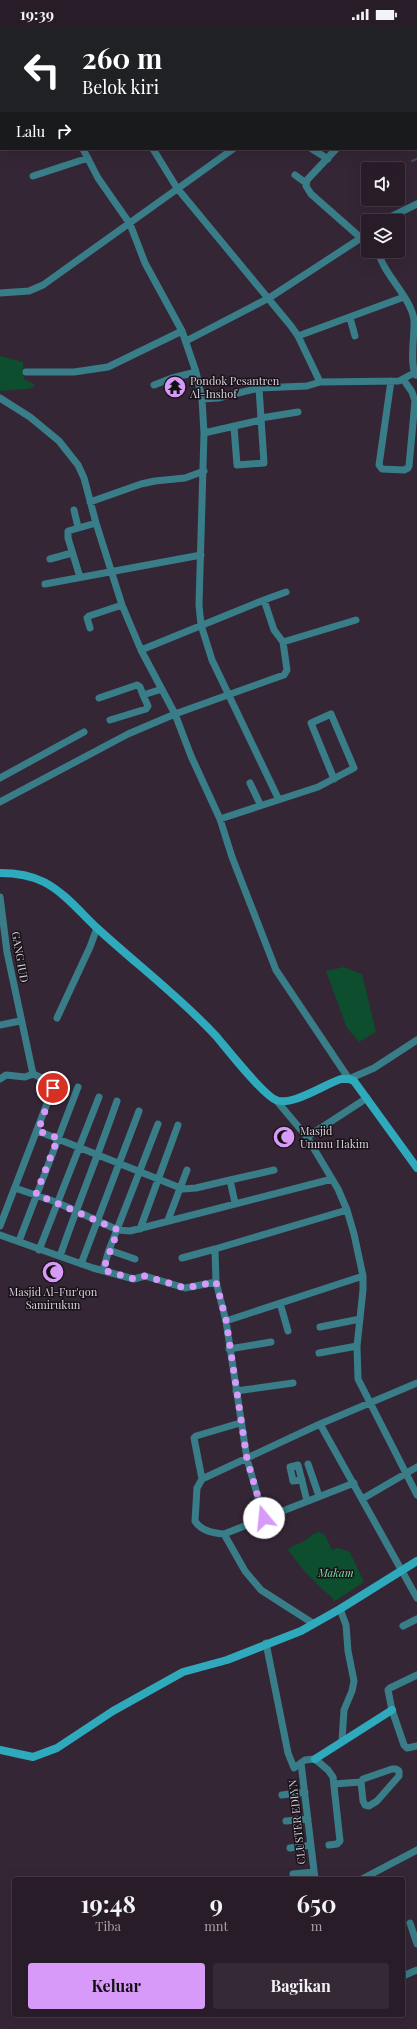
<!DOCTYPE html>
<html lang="id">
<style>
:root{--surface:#281c28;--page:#342934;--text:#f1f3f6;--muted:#a5a1a8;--line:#443a45;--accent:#d89af8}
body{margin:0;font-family:"Playfair Display",serif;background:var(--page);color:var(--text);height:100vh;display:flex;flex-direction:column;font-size:15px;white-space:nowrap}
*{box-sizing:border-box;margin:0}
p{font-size:13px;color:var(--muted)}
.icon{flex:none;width:22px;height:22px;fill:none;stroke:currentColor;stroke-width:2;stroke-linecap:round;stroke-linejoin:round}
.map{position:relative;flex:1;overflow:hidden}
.details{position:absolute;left:12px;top:1849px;width:393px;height:140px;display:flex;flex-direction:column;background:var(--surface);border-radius:4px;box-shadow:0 4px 16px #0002,0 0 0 1px var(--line)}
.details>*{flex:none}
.banner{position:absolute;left:0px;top:0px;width:417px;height:122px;box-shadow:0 4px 16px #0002,0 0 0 1px var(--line);background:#202124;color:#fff;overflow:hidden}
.buttons{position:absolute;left:361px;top:134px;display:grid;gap:8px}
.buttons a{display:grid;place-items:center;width:44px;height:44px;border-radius:4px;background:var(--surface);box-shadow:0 4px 16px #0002,0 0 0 1px var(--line);font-size:20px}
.pin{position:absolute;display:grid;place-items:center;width:34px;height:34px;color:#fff;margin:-17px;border:2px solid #fff;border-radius:50%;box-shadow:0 1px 4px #0007}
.me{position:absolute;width:44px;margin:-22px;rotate:343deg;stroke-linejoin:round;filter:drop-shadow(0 0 3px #0008)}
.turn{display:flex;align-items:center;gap:14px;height:84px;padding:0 16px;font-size:18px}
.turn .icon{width:52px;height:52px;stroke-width:2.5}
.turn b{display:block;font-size:28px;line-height:34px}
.then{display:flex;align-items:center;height:38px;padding:0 16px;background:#0003;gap:8px;font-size:15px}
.eta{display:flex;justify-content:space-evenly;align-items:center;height:68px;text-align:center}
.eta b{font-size:24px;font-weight:700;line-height:28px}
.cta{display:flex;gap:8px;margin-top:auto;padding:8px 16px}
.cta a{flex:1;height:46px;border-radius:4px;background:var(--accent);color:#111;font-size:16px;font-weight:700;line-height:46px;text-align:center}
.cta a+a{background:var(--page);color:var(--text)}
.status{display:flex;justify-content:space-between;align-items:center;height:28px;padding:0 20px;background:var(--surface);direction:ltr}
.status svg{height:11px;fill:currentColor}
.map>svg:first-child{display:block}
</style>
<div class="status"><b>19:39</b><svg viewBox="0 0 49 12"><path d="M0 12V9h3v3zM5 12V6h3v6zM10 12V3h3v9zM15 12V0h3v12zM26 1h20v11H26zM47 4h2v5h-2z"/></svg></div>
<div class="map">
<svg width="417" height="2001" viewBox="0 0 417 2001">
<rect width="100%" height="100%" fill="#352636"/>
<!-- green -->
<path fill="#0c4e2d" d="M0,328L23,334L24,351L34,356V359L27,361L0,363Z
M344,939L362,946L376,1004L359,1014L347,1000L326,943Z
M319,1504L325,1507L332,1522L338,1520L350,1524L364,1554L335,1573L305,1544L288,1522C295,1515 295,1518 302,1514C310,1511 308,1507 319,1504Z"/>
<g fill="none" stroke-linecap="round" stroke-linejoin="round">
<!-- stream -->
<path stroke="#415063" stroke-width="2" d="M412,133L417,131"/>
<!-- street -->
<path stroke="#387d88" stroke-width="7" d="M83,0V1
M416,84H417
M0,101L1,100
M83,121L98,150L130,196L145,235L182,303L196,344L202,371L204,405L199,577L201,597L212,632L278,770
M153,121L177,160L291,298L298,308L320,354
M312,121L328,131
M295,147L306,155
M33,148L88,130
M382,193L417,176
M361,210L368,203
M378,223C383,246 411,269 414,292C415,304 409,338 416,347
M0,265L29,263L43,257L233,121
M350,290L355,308
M298,308L404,269
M186,313L269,270L361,210L311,166L306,158L307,152L336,121
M26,344H74L108,339L182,303
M391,353L379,437L382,441L404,442L408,440L409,438L415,373L412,364L403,351
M154,357L172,350L196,344
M0,370L30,389L59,413L78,437L84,450L96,495L122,577L141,622L175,686L191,728L220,791L232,829L276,942L349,1051L374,1040L417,1012
M202,371L218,370L259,360L307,358L320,354L399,353L414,345
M261,390L298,384
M234,399L237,437L264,435L259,360
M204,405L261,392
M90,474L141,456L155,453L185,450L204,443
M74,482L78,499
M50,531L72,525
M79,546L68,510V503L96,495
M45,556L201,527
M264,572L286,564
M90,600L87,590L89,588L122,577
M283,614L356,592
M99,670L137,657L140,659L143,667L162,661
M110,692L146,681L148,678L143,667
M0,750L84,704
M250,755L260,776
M0,774L128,706L175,686L278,649L284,647L287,642L283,614L274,602L264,572L141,622
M220,791L318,759L354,740L331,686L311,695L334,751
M0,869L7,924L33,1046
M57,990L90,919L97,900
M0,997L20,993
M0,1051L6,1047L25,1049L33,1046
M276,1072L307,1109L338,1161L347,1182L354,1206L363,1248V1262L357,1318L358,1351L417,1467
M38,1103L183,1161L196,1160L230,1152L235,1175
M307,1109L367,1070
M230,1152L274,1142
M15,1160L56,1174L118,1202L130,1203L332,1151
M168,1192L187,1142
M0,1198L53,1060L51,1054L33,1046
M140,1201L178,1097
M0,1207L93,1240L134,1251L145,1248L185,1260L216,1254
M19,1213L78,1059
M39,1222L99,1069
M109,1222L135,1231
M60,1228C78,1176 99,1125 117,1073
M182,1230L215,1221
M81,1236L139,1083
M103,1242L109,1222L158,1096
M280,1275L288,1303
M226,1293L363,1248
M320,1299L360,1291
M229,1321L271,1314
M319,1325L357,1318
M236,1363L293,1355
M320,1396L417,1570
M308,1436L319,1468
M202,1451L194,1410L196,1408L240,1395
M302,1452L293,1453L290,1439L298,1437L307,1473
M354,1455L224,1506C213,1505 201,1503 195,1493L197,1460L202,1451L320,1396L417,1355
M362,1471L417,1439
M264,1490L247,1431L226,1293L216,1254L215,1221L347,1182
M224,1506L245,1543L261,1562L314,1596
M340,1581L346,1597L348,1623L354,1653L352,1663L344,1682L342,1713
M403,1598L417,1591
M266,1615L288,1725L294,1740L305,1732L315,1731L328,1742L333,1749L340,1813L337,1816L329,1817
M417,1647L390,1660L388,1662L392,1682L404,1717L407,1720L417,1718
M301,1735L315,1851
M334,1756L361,1754L363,1751L392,1741H396L399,1743V1748L377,1773L369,1778L365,1777L363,1773L361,1754
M282,1767L305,1764
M286,1793L308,1791
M290,1820L311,1817
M293,1846L314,1844
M362,1851L417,1822
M410,1895L417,1916
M403,1948L417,1942"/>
<!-- secondary -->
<path stroke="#2eaabc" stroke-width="8" d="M0,845C15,845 30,847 44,854C65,865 80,884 97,900C136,936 180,969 216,1008C227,1021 263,1067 276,1072C291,1079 325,1056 341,1051H349L354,1053L417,1140
M0,1722L33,1729L57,1720L113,1683L183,1644L227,1632L301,1603L340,1581L417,1533
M315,1731L392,1682"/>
</g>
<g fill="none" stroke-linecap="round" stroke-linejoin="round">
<!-- route -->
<path stroke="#d89af8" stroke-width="7" stroke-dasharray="0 12.6" d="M53,1060L38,1103L58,1110L36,1166L118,1202L103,1242L134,1251L145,1248L185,1260L216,1254L226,1292L247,1431L264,1490"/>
</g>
<!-- icons -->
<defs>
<g id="temple-disc" transform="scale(1.15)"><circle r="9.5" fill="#d89af8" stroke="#181219"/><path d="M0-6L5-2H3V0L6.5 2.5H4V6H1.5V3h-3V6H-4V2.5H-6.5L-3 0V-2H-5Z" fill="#111"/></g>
<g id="mosque-disc" transform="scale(1.15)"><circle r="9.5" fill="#d89af8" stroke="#181219"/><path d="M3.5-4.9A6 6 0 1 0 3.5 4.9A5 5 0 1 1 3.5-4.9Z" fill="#111"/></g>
</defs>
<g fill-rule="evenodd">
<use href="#temple-disc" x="175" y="359"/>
<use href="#mosque-disc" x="284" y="1109"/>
<use href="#mosque-disc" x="53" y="1244"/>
</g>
<g text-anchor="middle" stroke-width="3" stroke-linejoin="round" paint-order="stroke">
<!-- poi labels -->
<g font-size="11" fill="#dad0da" stroke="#181219" text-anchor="start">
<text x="190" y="357">Pondok Pesantren<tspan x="190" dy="13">Al-Inshof</tspan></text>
<text x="300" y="1107">Masjid<tspan x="300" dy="13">Ummu Hakim</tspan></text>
<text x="53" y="1268" text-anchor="middle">Masjid Al-Fur'qon<tspan x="53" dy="13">Samirukun</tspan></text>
</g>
<!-- street labels -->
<g font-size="11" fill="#dad0da" stroke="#181219">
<text transform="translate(20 929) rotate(80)" y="4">GANG IUD</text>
<text transform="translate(297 1794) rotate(-96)" y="4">CLUSTER EDLYN</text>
</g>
<!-- park labels -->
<g font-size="11" font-style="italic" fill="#7adda1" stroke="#181219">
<text x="336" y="1549">Makam</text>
</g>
</g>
</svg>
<div class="buttons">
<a><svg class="icon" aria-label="sound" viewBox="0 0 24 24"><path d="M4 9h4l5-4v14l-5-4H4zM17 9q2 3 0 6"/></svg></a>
<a><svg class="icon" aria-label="layers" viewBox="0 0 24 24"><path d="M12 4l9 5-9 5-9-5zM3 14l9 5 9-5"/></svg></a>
</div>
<div class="pin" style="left:53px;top:1060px;background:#d93025"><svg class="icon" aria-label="arrive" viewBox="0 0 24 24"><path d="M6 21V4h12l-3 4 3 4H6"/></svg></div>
<svg class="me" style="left:264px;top:1490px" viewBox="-20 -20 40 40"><circle r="19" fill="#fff"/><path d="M0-13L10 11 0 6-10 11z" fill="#d89af8"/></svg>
<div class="banner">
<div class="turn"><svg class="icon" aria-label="left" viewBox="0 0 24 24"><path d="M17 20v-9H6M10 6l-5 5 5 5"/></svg><div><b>260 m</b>Belok kiri</div></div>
<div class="then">Lalu<svg class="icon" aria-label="right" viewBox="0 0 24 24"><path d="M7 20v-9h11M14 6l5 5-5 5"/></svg></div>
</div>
<section class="details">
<div class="eta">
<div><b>19:48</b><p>Tiba</p></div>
<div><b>9</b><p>mnt</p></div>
<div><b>650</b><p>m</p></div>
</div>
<div class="cta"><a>Keluar</a><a>Bagikan</a></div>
</section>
</div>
